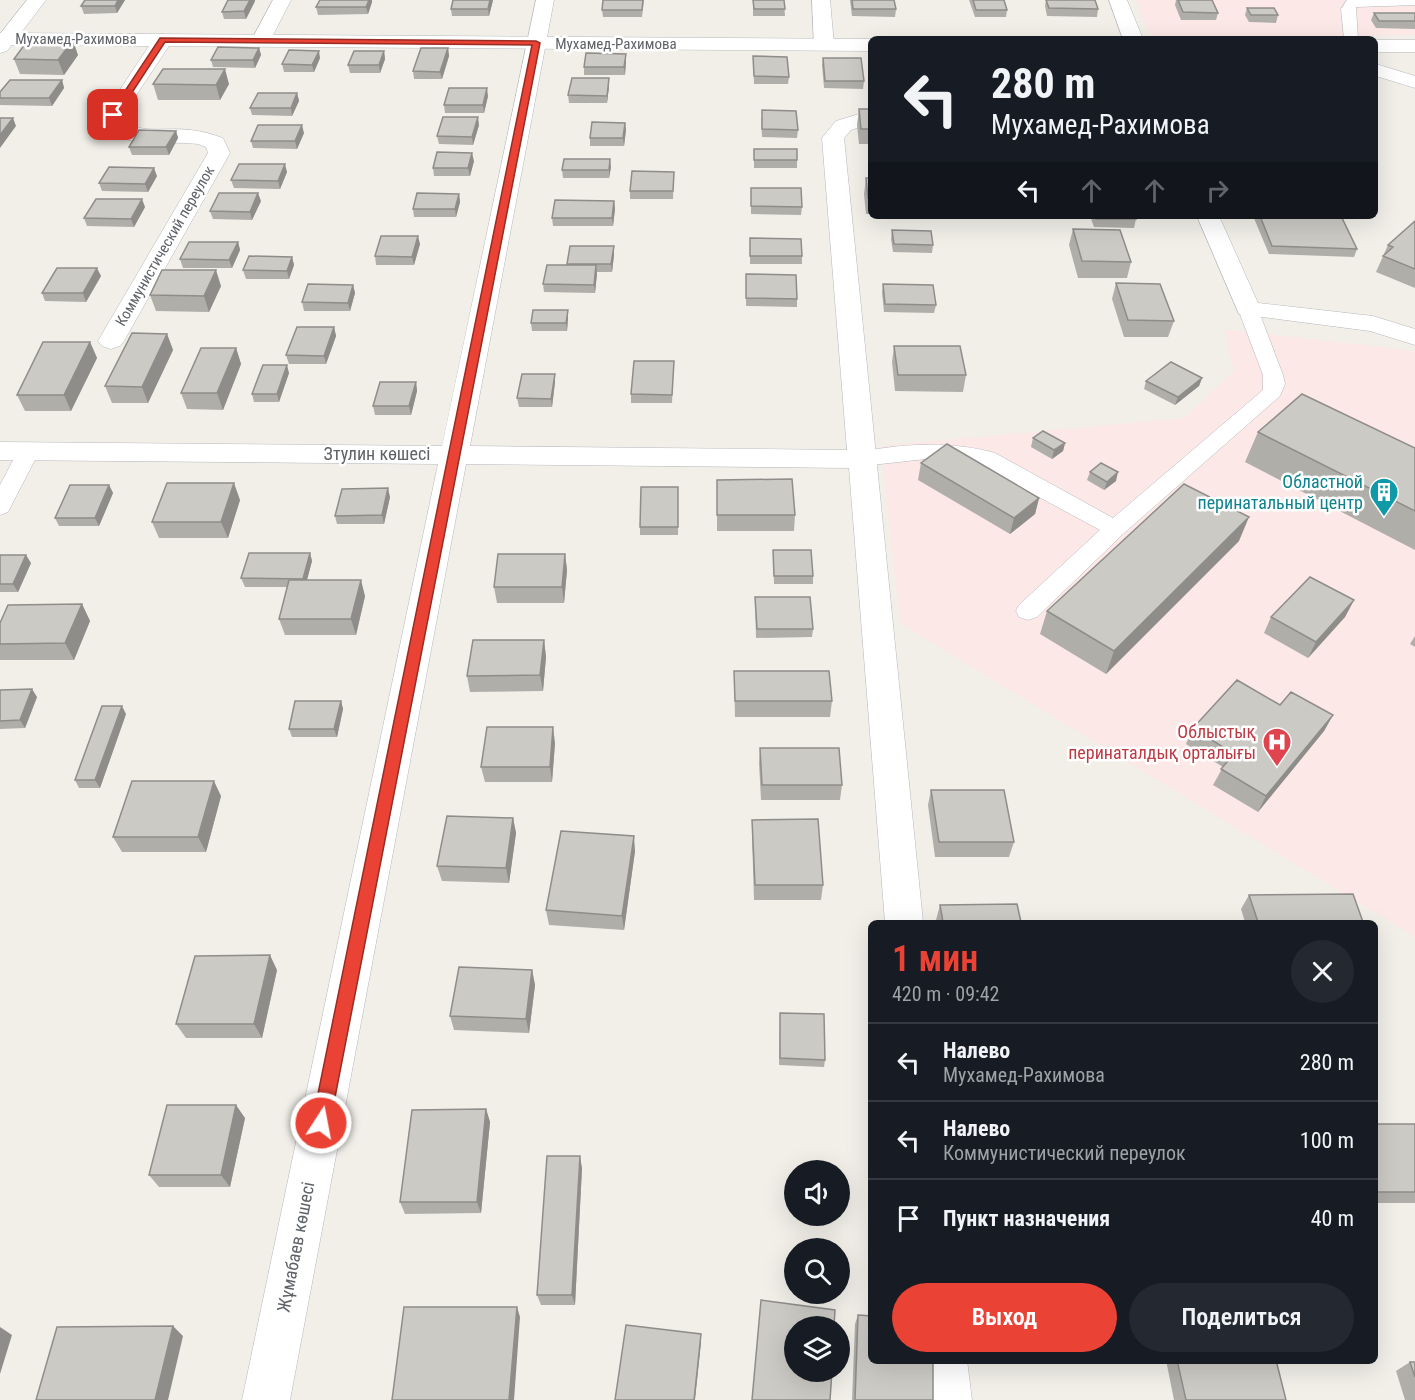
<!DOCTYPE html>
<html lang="ru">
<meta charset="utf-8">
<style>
:root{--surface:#171b24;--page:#242831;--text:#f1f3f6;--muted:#9ea1a6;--line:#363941;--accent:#ea4335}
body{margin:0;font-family:"Roboto Condensed",sans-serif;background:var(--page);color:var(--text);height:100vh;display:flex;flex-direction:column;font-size:22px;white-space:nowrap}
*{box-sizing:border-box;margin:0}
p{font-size:20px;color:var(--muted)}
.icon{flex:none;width:33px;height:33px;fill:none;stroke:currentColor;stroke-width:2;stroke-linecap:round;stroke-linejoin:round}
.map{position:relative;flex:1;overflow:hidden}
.side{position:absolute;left:868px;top:920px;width:510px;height:444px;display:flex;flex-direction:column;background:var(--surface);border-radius:9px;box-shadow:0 6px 24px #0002}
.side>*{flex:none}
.hud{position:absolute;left:868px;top:36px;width:510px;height:183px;border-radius:9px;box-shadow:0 6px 24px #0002;background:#171b24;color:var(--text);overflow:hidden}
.tools{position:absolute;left:784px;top:1160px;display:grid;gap:12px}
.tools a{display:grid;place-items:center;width:66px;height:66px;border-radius:50%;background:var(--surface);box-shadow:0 6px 24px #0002;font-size:30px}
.pin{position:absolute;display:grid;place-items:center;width:51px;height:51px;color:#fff;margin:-26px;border-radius:12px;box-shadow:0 3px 9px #0006}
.me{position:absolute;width:66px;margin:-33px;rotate:11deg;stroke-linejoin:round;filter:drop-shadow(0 0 4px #0008)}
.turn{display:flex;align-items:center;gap:21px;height:126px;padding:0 24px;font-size:27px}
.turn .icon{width:78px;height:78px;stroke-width:2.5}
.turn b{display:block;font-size:42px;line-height:51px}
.lanes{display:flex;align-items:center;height:57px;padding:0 24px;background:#0003;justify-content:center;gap:30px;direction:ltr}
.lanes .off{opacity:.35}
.round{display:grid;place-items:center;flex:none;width:63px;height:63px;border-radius:32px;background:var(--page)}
.summary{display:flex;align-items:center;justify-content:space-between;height:102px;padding:0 24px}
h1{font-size:36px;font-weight:600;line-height:45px;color:var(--accent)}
.cta{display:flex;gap:12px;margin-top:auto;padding:12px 24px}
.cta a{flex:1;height:69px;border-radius:36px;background:var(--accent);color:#fff;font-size:24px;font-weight:600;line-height:69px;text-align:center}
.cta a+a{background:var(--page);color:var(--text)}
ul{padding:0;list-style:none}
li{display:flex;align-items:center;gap:18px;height:78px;padding:0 24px;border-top:2px solid var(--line)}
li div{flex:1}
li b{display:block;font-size:22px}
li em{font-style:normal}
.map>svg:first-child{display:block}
</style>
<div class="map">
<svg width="1415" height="1400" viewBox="0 0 1415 1400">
<rect width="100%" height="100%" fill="#f1efe8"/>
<!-- medical -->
<path fill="#fce8e6" d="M1136,0H1415V35L1151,39Z
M1224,329L1415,351V937L900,623L881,446L1184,418L1234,371Z"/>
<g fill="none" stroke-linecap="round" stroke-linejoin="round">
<!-- service casing -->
<g stroke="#b5b8bc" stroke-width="1">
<path id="service" d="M1347,0H1415V5L1356,7L1358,39H1344L1341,9Z
M1248,303L1255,305L1258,309L1283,375L1285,384L1280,396L1123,534L1037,617L1028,620L1019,617L1016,611L1019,605L1100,530L972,461L926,459L862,466L854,464L851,459L854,454C896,443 953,441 995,453L1113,518L1263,390V375L1238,309L1241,305Z
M28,445L36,447L39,452L8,512L0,515V485L20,447Z"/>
</g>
<!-- minor casing -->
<g stroke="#b5b8bc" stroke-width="1">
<path id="minor" d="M27,0H46L7,51L0,53V34Z
M273,0H291L268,45H254L251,41Z
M536,0H554L470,446L847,450L822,138L836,121L872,110V123L851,130L844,138L923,922H885L849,468L466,464L290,1400H242L438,464L0,460V442L442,446Z
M812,0H830L834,45L831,49H817L814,45Z
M1109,0H1127L1143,39H1123Z
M163,34L170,36L173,40L123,115V122C143,134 167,127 190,130C201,131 212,134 223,138L230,153L124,341L120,346L111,349L102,346L98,341L208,153L206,147L198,144C171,140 119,150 102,124L103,115L153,40L156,36Z
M1197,216H1219L1258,303L1373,316L1415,329V345L1370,331L1239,314Z
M921,1360H967L972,1400H924Z"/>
</g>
<!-- tertiary casing -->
<g stroke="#b5b8bc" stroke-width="1">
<path id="tertiary" d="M0,33L872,39V51L0,45Z
M1376,40H1415V52H1376Z
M1376,64L1415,76V88L1376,76Z"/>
</g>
<!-- service -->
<use href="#service" fill="#fff" fill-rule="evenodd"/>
<!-- minor -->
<use href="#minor" fill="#fff" fill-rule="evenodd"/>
<!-- tertiary -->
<use href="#tertiary" fill="#fff" fill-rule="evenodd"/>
</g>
<!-- wall -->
<path fill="#afaea9" d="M85,0H125L117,13L84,14L81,6Z
M320,0H372V2L368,14L318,15L316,7Z
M453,0H493L489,16H452L451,9Z
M644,0L642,17H603L602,10Z
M753,0H784L785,16H753Z
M850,0H894L896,9L895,17L852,16Z
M969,0H1004L1007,10L1006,17H975Z
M1046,0L1098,9L1097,17L1047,16L1045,6Z
M1176,0H1212L1218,13L1216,20H1181L1175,5Z
M255,1L246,19H224L222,12Z
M1247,8L1278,15L1276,23L1249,22L1245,15Z
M1374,13H1415V29L1376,28L1371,20Z
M259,48L261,55L255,68L213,67L211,60Z
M448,48L449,56L442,79H414L413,71Z
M384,51L385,59L380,73H350L348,65Z
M78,55L64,75L20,74L14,59Z
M753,56L789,77L788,84H754Z
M320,58L314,72H284L282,64Z
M823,58L864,81L863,89L824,88L822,65Z
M626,61L625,75H584V67Z
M62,80L64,88L52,106L0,105V92Z
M153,84H229L220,100H158Z
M609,86L607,103H569L568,95Z
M297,93L299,101L292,116L252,115L250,108Z
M488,96L484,113H445L444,105Z
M859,109H872V144H859L857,125Z
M761,118L798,130L797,138L762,137Z
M625,123L626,130L624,146H590V138Z
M479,125L473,145L439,144L437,136Z
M176,131L178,138L169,155H132L129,147Z
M304,133L297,149L253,148L251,141Z
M754,149L797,160V168H754Z
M474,161L470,176H434L433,168Z
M611,167L609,178H563L562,170Z
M287,172L280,189L234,188L231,180Z
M674,172L673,199H630V191Z
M157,176L148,192L102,191L99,183Z
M866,178H872V214H866L864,194Z
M751,188L802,207L801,215L751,214Z
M459,194L460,202L456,217H414L413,209Z
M261,201L252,220L213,219L210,211Z
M614,201L615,209L613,226H553L552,218Z
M145,207L134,227L87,226L84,218Z
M1090,216H1135L1136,219L1134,228L1094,227Z
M1253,216H1341L1357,249L1354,257L1269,254Z
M1415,221V288L1376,272L1388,245Z
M1073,229L1131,262L1127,278H1078L1069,245Z
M892,230L933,245L932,253L893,252L891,239Z
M750,238L802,256V264H750Z
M238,242L240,250L232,268H183L180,259Z
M420,244L414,265H376L375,256Z
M614,246V255L612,272H597L595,293L544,292L543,284L567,265V264Z
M292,257L294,265L289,279H246L243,270Z
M746,274L797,299V307L746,306Z
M101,276L86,302L45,301L42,293Z
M1116,283L1174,321L1168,337H1124L1112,299Z
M883,284L936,305L934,313L884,312L882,293Z
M353,285L355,293L350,311H304L302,302Z
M221,286L209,312L156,311L150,295Z
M568,318L567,331H532L531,323Z
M334,327L336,336L326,364H289L286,355Z
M167,334L173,350L148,403H112L105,386Z
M90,342L97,358L71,411H25L17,395Z
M894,346L966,375L963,392L895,391L892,362Z
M236,348L241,364L223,410L187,409L181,393Z
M674,361L672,403H631V394Z
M289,373L279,402H254L252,394Z
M555,374V382L552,407H519L517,398Z
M1202,378L1199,386L1175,405L1144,389L1146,381Z
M416,382L417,391L411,415H375L373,406Z
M1258,432L1415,448V550L1245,462Z
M1033,438L1065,443L1063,451L1052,459L1031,447Z
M921,463L1039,498L1035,514L1010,534L918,480Z
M1090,472L1116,481L1104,490L1087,480Z
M717,480L795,515L794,531H717Z
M109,485L113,493L99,526H59L55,518Z
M678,487V535H640V527Z
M390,497L384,524H337L335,516Z
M240,500L228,538H159L152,522Z
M1239,541L1106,674L1040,634L1047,611Z
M773,550L813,576V584H774Z
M310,553L312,561L307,580L365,596L356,635H285L279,619L287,587H245L241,578Z
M565,554L567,570L564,603H497L494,587Z
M0,555L31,563L18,592H0Z
M755,597L813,629L812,637L756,638Z
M1354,600L1345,617L1308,658L1264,633L1271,617Z
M82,604L90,621L74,660H0V623Z
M1415,636V647L1410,644Z
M544,640L546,657L543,691L470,692L467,676Z
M734,671L832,701L830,717H735Z
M0,690L37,697L25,728L0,729Z
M341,701L343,709L337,737H292L289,729Z
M1280,705L1333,715L1324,731L1258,812L1213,785L1223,767L1186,744L1193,728Z
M126,714L100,788H79L75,780Z
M555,743L552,782H485L481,767Z
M760,748L842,785L840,800H761L759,763Z
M931,790L1014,842L1009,857H935L928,805Z
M221,796L206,852H122L113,837Z
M513,818L516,833L509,883L442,881L437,866Z
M752,820L823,885L821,900H754L752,835Z
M635,851L624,930L549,925L546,910Z
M1249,895L1363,922H1245L1241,909Z
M940,905L1021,922H937L936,920Z
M277,970L262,1038H186L176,1024Z
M532,970L535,985L529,1033L454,1030L450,1016Z
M780,1013L825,1060L824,1067L779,1065Z
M486,1109L490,1122L481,1213L405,1214L400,1202Z
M245,1118L230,1187H159L149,1175Z
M1376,1124H1415V1203H1376Z
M582,1168L575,1305H541L537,1295Z
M858,1315L933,1400H852L855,1324Z
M1166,1360H1276L1286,1400H1174Z
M1410,1362H1415V1400H1405L1396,1371Z"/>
<!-- shaded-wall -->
<path fill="#8f8d8a" d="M118,0H125L117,13L115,6Z
M250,0H255V1L246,19L244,11Z
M369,0H372V2L368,14L366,7Z
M490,0H493L489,16L488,9Z
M73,40L78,55L64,75L58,60Z
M259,48L261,55L255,68L253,60Z
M448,48L449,56L442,79L440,72Z
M319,51L320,58L314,72L312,65Z
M384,51L385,59L380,73L379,65Z
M626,54V61L625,75L624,67Z
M225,69L229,84L220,100L216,85Z
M609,78V86L607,103V96Z
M62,80L64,88L52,106L49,98Z
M487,88L488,96L484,113L483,105Z
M297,93L299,101L292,116L291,108Z
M478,117L479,125L473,145L472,137Z
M13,118L16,126L0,148V135Z
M625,123L626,130L624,146L623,138Z
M302,125L304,133L297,149L295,141Z
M176,131L178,138L169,155L166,147Z
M472,153L474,161L470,176L468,168Z
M610,159L611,167L609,178V170Z
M285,164L287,172L280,189L278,181Z
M154,168L157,176L148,192L145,184Z
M258,193L261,201L252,220L250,212Z
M459,194L460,202L456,217L455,209Z
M142,199L145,207L134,227L131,219Z
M614,201L615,209L613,226L612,218Z
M418,236L420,244L414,265L412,257Z
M238,242L240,250L232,268L229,260Z
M614,246V255L612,272L611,264Z
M292,257L294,265L289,279L287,271Z
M596,265L597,274L595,293L594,285Z
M97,268L101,276L86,302L83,293Z
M216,270L221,286L209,312L204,296Z
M353,285L355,293L350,311L348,303Z
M568,310V318L567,331L566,323Z
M334,327L336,336L326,364L324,356Z
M167,334L173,350L148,403L142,387Z
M90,342L97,358L71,411L64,395Z
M236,348L241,364L223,410L217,393Z
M287,365L289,373L279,402L277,394Z
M555,374V382L552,407L551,399Z
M1202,378L1199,386L1175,405L1178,397Z
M416,382L417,391L411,415L409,406Z
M1065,443L1063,451L1052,459L1054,450Z
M1118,472L1116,481L1104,490L1107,482Z
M234,483L240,500L228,538L221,522Z
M109,485L113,493L99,526L95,518Z
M388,488L390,497L384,524L382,515Z
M1039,498L1035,514L1010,534L1014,518Z
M1249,517L1239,541L1106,674L1114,651Z
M310,553L312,561L305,587L303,579Z
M565,554L567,570L564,603L562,587Z
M26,555L31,563L18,592L13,584Z
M361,580L365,596L356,635L351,619Z
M1354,600L1345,617L1308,658L1316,642Z
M82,604L90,621L74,660L65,643Z
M544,640L546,657L543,691L540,675Z
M32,689L37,697L25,728L20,720Z
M341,701L343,709L337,737L334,729Z
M122,706L126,714L100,788L95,780Z
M1333,715L1324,731L1258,812L1266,796Z
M553,727L555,743L552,782L550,767Z
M214,781L221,796L206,852L198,837Z
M513,818L516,833L509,883L506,868Z
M634,836L635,851L624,930L622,916Z
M270,955L277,970L262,1038L254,1024Z
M532,970L535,985L529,1033L526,1019Z
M236,1105L245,1118L230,1187L221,1175Z
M486,1109L490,1122L481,1213L477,1202Z
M580,1156L582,1168L575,1305L572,1295Z
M517,1307L520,1317L514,1400H509Z
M173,1326L183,1336L168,1400H155Z
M0,1327L12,1335L0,1374Z
M701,1334V1343L695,1400H694Z"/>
<!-- building -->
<path fill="#cccac5" stroke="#8f8d8a" stroke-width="1.5" d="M85,0H118L115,6H81Z
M228,0H250L244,11L222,12Z
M320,0H369L366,7H316Z
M453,0H490L488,9H451Z
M603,0H643L642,10H602Z
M753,0H784L785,9H754Z
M852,0H894L896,9H853Z
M973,0H1004L1007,10H976Z
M1046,0H1095L1098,9L1049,8Z
M1178,0H1212L1218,13L1183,12Z
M1247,8H1274L1278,15H1251Z
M1374,13H1415V21H1379Z
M28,40H73L58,60L14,59Z
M218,47L259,48L253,60H211Z
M421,48H448L440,72L413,71Z
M289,50L319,51L312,65L282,64Z
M354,51H384L379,65H348Z
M586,53L626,54L624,67H584Z
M753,56L787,57L789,77L754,76Z
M823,58H861L864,81H825Z
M163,69H225L216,85L153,84Z
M572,78H609L607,96L568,95Z
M10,80H62L49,98H0V92Z
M449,88H487L483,105H444Z
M258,93H297L291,108H250Z
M859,109H872V129H861Z
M762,110L796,111L798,130L762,129Z
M443,117H478L472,137L437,136Z
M0,118H13L0,135Z
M592,122L625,123L623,138H590Z
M258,125H302L295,141H251Z
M139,130L176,131L166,147H129Z
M754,149H797V160H754Z
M437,152L472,153L468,168H433Z
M564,159H610L609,170H562Z
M239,164H285L278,181L231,180Z
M109,167L154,168L145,184L99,183Z
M632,171L674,172L673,191H630Z
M866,178H872V198H868Z
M751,188H801L802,207L751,206Z
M219,193H258L250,212L210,211Z
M417,193L459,194L455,209H413Z
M96,199H142L131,219L84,218Z
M555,200L614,201L612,218H552Z
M1095,216H1135L1136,219H1096Z
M1260,216H1341L1357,249L1272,246Z
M1415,221V269L1383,256L1393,247L1388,245Z
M1073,229L1120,230L1131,262L1082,261Z
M892,230L931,231L933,245L894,244Z
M381,236H418L412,257L375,256Z
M750,238L801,239L802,256H750Z
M189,242H238L229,260L180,259Z
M570,246H614L611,264H567Z
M249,256L292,257L287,271L243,270Z
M547,265H596L594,285L543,284Z
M57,268H97L83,293H42Z
M162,270H216L204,296L150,295Z
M746,274L796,275L797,299L746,298Z
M1116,283L1160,284L1174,321L1128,320Z
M308,284L353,285L348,303L302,302Z
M883,284L933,285L936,305L885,304Z
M533,310H568L566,323H531Z
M297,327H334L324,356L286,355Z
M132,333L167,334L142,387L105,386Z
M43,342H90L64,395H17Z
M894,346H960L966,375H898Z
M201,348H236L217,393H181Z
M634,361H674L672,395L631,394Z
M1171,362L1202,378L1178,397L1146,381Z
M263,365H287L277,394H252Z
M522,374H555L551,399L517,398Z
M380,382H416L409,406H373Z
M1302,394L1415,448V511L1258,432Z
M1043,431L1065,443L1054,450L1033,438Z
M947,444L1039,498L1014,518L921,463Z
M1101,463L1118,472L1107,482L1090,472Z
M792,479L795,515H717V480Z
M167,483H234L221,522H152Z
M1184,484L1249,517L1114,651L1047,611Z
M70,485H109L95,518H55Z
M641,487H678V527H640Z
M388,488L382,515L335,516L342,489Z
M773,550H811L813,576H774Z
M249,553H310L303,579L241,578Z
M498,554H565L562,587H494Z
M0,555H26L13,584H0Z
M1310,577L1354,600L1316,642L1271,617Z
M289,580H361L351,619H279Z
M755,597H810L813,629H757Z
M82,604L65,643L0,644V623L8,605Z
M473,640H544L540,675L467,676Z
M734,671H829L832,701H735Z
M1237,680L1280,705L1291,692L1333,715L1266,796L1221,769L1234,754L1193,728Z
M32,689L20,720L0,721V690Z
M295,701H341L334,729H289Z
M102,706H122L95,780H75Z
M487,727H553L550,767H481Z
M760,748H839L842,785H762Z
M132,781H214L198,837H113Z
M931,790H1004L1014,842H939Z
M447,816L513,818L506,868L437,866Z
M818,819L823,885H755L752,820Z
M561,831L634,836L622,916L546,910Z
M1353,894L1363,922H1258L1249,895Z
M1017,904L1021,922H943L940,905Z
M270,955L254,1024H176L195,956Z
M459,967L532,970L526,1019L450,1016Z
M780,1013L824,1014L825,1060L780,1058Z
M167,1105H236L221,1175H149Z
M486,1109L477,1202H400L412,1110Z
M1376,1124H1415V1192H1376Z
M547,1156H580L572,1295H537Z
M761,1300L835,1310L834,1326H795V1371H832L830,1400H752Z
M404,1307H517L509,1400H392Z
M858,1315L872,1316V1360H933V1400H855Z
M626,1325L701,1334L694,1400H615Z
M173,1326L155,1400H36L57,1327Z
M1177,1360H1276L1286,1400H1186Z
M1410,1362H1415V1377Z"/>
<!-- route -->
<path fill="#ea4335" stroke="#982c22" stroke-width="1.5" d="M160,38L536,41L540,43L330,1123L327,1129L321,1132L315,1129L312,1123L532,45L165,42L116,117H110L109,115Z"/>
<!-- icons -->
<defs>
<g id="building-pin" transform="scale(1.5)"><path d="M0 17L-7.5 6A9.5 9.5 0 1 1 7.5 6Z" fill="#0f9aa8" stroke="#fff"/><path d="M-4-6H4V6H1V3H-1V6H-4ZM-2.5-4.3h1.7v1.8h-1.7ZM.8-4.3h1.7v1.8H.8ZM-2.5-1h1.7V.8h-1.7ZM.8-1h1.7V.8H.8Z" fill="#fff"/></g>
<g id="hospital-pin" transform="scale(1.5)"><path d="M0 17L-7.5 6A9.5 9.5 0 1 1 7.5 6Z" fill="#e0444e" stroke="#fff"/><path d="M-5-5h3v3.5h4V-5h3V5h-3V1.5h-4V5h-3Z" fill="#fff"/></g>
</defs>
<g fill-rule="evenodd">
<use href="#building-pin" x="1384" y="492"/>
<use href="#hospital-pin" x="1277" y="742"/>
</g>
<g text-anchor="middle" stroke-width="5" stroke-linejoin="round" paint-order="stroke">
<!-- far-street labels -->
<g font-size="15" fill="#5f6368" stroke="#fff">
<text x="76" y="44">Мухамед-Рахимова</text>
<text x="616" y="49">Мухамед-Рахимова</text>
<text transform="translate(165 246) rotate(-60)" y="5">Коммунистический переулок</text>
</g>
<!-- street labels -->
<g font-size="18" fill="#5f6368" stroke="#fff">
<text x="377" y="460">Зтулин көшесі</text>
<text transform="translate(296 1247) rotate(-79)" y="6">Жұмабаев көшесі</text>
</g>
<!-- culture labels -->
<g font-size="18" fill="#0d838f" stroke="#fff" text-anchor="end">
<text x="1363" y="488">Областной<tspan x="1363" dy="21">перинатальный центр</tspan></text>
</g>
<!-- health labels -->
<g font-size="18" fill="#be3a42" stroke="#fff" text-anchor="end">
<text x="1256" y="738">Облыстық<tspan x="1256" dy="21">перинаталдық орталығы</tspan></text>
</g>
</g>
</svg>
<div class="tools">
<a><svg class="icon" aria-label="sound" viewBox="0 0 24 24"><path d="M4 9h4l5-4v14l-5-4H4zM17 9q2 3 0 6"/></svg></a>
<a><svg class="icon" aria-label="search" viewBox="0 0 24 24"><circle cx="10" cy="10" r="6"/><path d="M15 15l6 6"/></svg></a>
<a><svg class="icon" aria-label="layers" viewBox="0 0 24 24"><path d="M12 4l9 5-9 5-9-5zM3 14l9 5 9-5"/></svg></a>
</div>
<div class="pin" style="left:113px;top:115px;background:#d93025"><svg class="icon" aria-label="arrive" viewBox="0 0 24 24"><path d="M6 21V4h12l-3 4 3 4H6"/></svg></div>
<svg class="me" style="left:321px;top:1123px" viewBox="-20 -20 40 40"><circle r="17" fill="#ea4335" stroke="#fff" stroke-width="3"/><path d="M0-11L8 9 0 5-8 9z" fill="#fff"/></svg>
<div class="hud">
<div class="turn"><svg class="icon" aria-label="left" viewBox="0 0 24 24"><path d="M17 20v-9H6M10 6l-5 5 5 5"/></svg><div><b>280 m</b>Мухамед-Рахимова</div></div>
<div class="lanes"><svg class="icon" aria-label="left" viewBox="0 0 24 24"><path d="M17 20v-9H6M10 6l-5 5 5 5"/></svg><svg class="icon off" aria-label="ahead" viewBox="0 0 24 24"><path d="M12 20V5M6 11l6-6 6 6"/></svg><svg class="icon off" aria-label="ahead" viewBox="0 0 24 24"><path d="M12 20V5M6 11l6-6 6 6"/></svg><svg class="icon off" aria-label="right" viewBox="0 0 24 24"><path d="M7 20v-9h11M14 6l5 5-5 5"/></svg></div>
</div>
<section class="side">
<div class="summary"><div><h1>1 мин</h1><p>420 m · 09:42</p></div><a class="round"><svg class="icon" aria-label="close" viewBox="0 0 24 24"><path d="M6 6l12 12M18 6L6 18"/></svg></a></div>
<ul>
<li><svg class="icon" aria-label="left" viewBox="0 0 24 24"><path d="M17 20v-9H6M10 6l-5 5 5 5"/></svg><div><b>Налево</b><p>Мухамед-Рахимова</p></div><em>280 m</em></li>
<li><svg class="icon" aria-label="left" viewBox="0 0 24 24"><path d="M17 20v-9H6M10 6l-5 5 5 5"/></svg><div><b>Налево</b><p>Коммунистический переулок</p></div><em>100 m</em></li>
<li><svg class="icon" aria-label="arrive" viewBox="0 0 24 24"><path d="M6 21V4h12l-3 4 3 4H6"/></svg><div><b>Пункт назначения</b></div><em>40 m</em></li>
</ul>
<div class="cta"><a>Выход</a><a>Поделиться</a></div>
</section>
</div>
